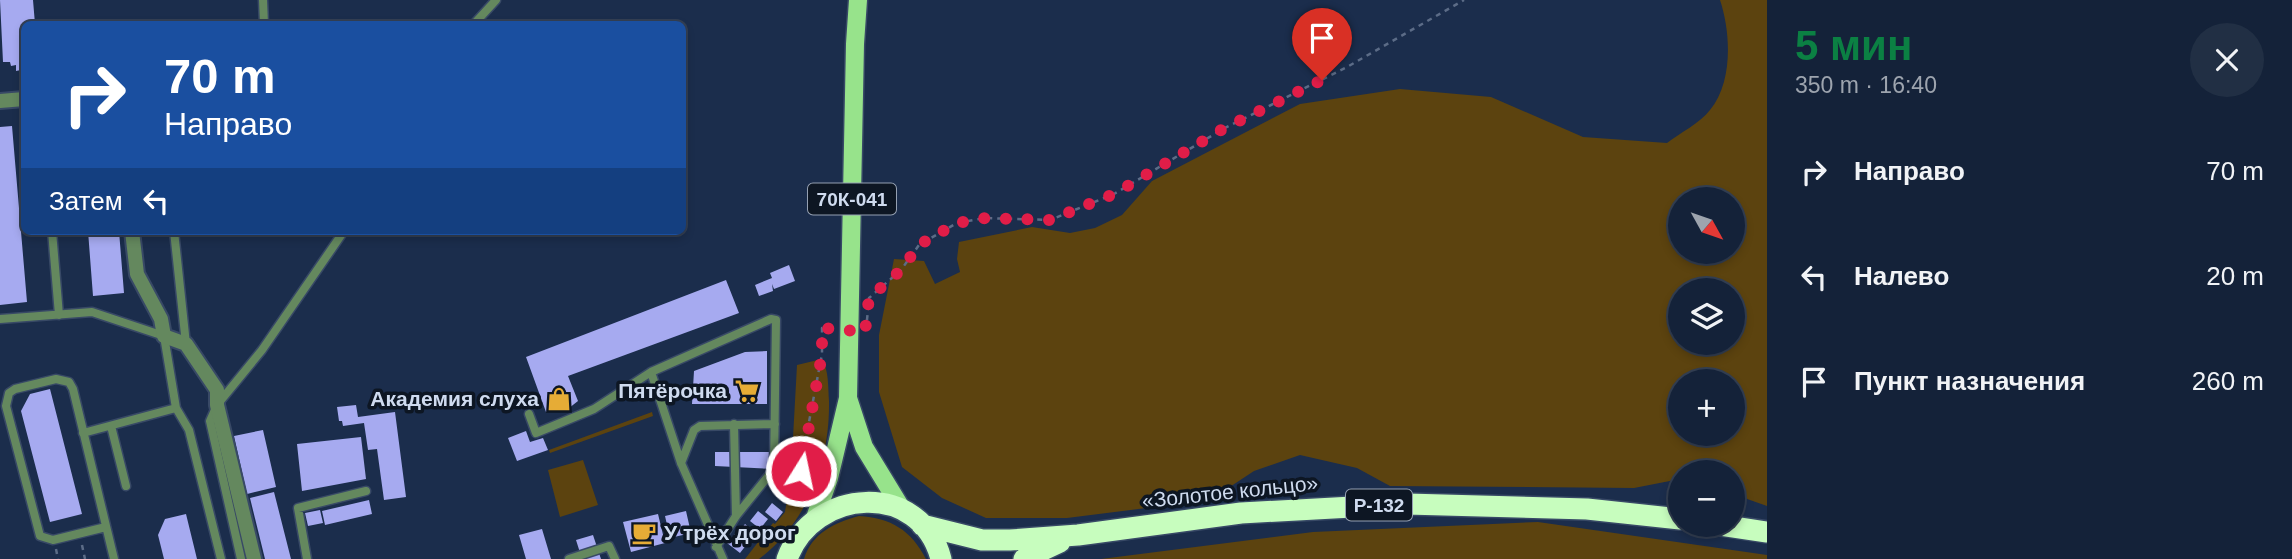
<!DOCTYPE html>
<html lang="ru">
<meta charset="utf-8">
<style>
:root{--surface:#142239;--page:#212f44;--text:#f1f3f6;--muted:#9da4ae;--line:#333f53;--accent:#0b8043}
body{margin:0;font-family:Helvetica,sans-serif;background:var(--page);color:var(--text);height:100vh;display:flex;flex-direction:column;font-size:26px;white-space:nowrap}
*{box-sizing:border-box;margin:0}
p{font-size:23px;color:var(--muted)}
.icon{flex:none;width:38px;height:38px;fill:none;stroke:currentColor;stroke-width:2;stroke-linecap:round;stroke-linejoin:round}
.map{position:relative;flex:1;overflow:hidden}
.panel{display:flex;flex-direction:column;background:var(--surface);width:525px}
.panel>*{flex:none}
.hud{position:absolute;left:21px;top:21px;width:665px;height:214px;border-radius:10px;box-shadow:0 4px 10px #0003,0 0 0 2px var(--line);background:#1a4fa0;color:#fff;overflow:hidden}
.needle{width:46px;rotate:130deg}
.tools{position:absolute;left:1668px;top:187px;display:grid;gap:14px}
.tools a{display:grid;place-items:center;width:77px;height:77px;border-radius:50%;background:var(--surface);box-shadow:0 4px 10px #0003,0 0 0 2px var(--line);font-size:35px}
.pin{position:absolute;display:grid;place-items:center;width:60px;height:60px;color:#fff;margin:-72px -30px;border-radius:50% 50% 50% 0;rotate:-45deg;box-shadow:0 0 7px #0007}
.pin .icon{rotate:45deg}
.me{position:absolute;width:77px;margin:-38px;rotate:10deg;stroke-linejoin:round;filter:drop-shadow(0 0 5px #0008)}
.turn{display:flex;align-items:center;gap:24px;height:147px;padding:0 28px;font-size:32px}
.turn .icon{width:91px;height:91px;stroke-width:2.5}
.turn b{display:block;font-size:49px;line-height:60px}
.then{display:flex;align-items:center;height:66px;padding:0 28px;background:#0003;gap:14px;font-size:26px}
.round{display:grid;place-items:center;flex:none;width:74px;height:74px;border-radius:37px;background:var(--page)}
.overview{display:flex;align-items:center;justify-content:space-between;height:119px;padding:0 28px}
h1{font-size:42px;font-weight:600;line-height:52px;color:var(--accent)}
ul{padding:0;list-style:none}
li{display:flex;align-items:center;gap:21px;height:105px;padding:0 28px}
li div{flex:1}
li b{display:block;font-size:26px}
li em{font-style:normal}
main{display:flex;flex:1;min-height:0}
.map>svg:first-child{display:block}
</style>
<main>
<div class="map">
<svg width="1767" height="559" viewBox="0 0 1767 559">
<rect width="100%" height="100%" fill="#1b2d4c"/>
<!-- green -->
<path fill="#5c430f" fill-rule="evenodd" d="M1720,0H1767V506L1733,494L1732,472H1680V479L1634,488L1390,486L1357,468L1300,455L1254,471L1210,500L1067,518H986L942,498L902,467L879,392V335L894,259L924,261L935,284L960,272L957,259L959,242L1032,227L1070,233L1095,228L1122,215L1152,181L1300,104L1400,89L1491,97L1583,137L1667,143C1680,133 1700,123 1710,110C1733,82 1731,33 1720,0ZM1680,200H1732V252H1680ZM1680,290H1732V343H1680ZM1680,382H1732V434H1680Z
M822,359C829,371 828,387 829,401C830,461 808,522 759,559H745L773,523L775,524L785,512L791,474L797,365Z
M652,412L653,416L550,453L549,450Z
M583,460L598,505L560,517L548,470Z
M859,516C891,518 911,530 926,559H804C812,533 834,523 859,516Z
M1538,522L1767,555V559H1101L1313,532Z"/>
<!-- building -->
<path fill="#a6aaf0" d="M0,0H33L35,24H24V76L21,70L16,71V65L11,66L10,62H3Z
M12,126L27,302L0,305V127Z
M88,231H119L124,293L93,296Z
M195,231H224V234L201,236Z
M789,265L795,281L774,289L772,284L773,291L759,296L755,285L772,278L770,273Z
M726,280L739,313L568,376L578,401L564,412H546L526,357Z
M767,351V404H692L694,371L745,352Z
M50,389L82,514L50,522L21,411L30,394Z
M356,405L358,417L395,412L406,497L384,500L377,449L368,450L364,423L343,426L342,421H339L337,407Z
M263,430L276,487L247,494L234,436Z
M526,431L530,442L543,438L548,450L517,461L508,438Z
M361,437L366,479L302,491L297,444Z
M715,452H787V466L774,469L715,466Z
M274,492L291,559H265L250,498Z
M369,500L372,514L325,525L322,511Z
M772,503L783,512L776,521L765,512Z
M320,510L323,523L308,526L305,513Z
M686,511L691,533L670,538L665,516Z
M758,511L768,519L760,529L750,521Z
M186,514L197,559H164L158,535L165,519Z
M658,514L665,543L631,552L623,522Z
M745,524L756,533L749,541L738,533Z
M542,529L551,559H526L519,535Z
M735,534L747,544L740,553L727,543Z
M593,535L601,559H582L576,540Z"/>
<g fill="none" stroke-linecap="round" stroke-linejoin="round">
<!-- lane casing -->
<g stroke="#384966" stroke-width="11">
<path id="lane" d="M263,0L264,24
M474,24L496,0
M52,231L59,315
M174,231L186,344
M0,319L92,312L164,336L176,408L189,430L221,559
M651,372L681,463L723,559
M529,414L536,433L594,409L651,372L771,319L776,320L774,469L736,516L716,547
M734,424L736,516
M111,426L126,486
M83,433L176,408
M681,463L694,430L700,426L775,424
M106,527L53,540L40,536L6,406L9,393L15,389L56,379L69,382L73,389L114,559
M241,559L210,421L217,405L262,350L344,231
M307,559L298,508L366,491
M569,559L609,546L615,559"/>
</g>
<!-- street casing -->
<g stroke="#384966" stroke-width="18">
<path id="street" d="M0,101L24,99
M132,231L137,274L161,319L164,336L186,344L217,390V405L254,559"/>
</g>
<!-- primary casing -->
<g stroke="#384966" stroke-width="21">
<path id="primary" d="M848,398L864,447L903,511
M815,518L829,478L848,398L855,44L858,0"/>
</g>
<!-- highway casing -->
<g stroke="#384966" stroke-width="24">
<path id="highway" d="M922,525L982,540H1010L1078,535L1241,513L1407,504L1587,509L1680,519
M1720,525L1767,532
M787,559C813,487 921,480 941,559
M1024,559L1060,542"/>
</g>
<!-- path -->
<path stroke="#5c6c87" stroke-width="2.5" stroke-dasharray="5 5" stroke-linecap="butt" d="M867,320L869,298L901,270L919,245L957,223L985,218L1050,220L1114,194L1223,129L1347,67L1464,0
M796,490L822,354V328L835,329
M82,545L85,559
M56,549L58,559"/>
<!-- lane -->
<use href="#lane" stroke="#64885e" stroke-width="8"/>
<!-- street -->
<use href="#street" stroke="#64885e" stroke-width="14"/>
<!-- primary -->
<use href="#primary" stroke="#97e38b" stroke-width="18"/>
<!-- highway -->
<use href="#highway" stroke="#c7fdbe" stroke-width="21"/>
</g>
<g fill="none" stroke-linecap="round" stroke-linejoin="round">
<!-- route -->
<path stroke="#e11d48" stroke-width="12" stroke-dasharray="0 21.6" d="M801,471L822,354V328L865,332L869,298L901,270L919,245L957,223L985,218L1050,220L1114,194L1223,129L1322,80"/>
</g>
<!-- icons -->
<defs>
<g id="supermarket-bare" transform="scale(1.89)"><path d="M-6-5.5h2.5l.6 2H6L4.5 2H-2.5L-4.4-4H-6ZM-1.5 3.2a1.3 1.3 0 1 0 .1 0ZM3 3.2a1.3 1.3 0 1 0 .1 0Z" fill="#e6ac36" stroke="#0d1623" stroke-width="2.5" paint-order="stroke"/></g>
<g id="shop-bare" transform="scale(1.89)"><path d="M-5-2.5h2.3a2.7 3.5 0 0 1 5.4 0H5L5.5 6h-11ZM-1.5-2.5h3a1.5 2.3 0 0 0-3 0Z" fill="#e6ac36" stroke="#0d1623" stroke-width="2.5" paint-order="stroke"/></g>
<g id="cafe-bare" transform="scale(1.89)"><path d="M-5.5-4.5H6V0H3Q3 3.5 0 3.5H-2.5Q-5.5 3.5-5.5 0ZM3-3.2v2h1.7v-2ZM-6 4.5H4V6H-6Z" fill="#e6ac36" stroke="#0d1623" stroke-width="2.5" paint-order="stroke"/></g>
</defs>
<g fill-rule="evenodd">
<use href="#supermarket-bare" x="747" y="391"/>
<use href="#shop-bare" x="559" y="399"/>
<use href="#cafe-bare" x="644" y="533"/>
</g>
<g text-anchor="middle" stroke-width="7" stroke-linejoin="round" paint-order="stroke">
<!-- shield labels -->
<g fill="#0d1623" stroke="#95a0b2" stroke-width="2">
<rect x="808" y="183.5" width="88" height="31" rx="5"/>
<rect x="1346" y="489.5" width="66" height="31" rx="5"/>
</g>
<g font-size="19" font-weight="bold" fill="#cfdbef">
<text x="852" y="206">70К-041</text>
<text x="1379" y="512">Р-132</text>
</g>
<!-- poi labels -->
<g font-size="21" font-weight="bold" fill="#cfdbef" stroke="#0d1623" text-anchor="end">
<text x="727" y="398">Пятёрочка</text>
<text x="539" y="406">Академия слуха</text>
<text x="664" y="540" text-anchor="start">У трёх дорог</text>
</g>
<!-- street labels -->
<g font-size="21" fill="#cfdbef" stroke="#0d1623">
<text transform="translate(1230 492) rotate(-6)" y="7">«Золотое кольцо»</text>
</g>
</g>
</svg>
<div class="tools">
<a><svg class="needle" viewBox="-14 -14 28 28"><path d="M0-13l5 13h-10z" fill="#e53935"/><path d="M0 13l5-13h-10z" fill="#9da4ae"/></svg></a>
<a><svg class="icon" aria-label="layers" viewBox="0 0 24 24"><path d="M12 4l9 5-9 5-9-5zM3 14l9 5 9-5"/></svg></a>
<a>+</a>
<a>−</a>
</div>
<div class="pin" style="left:1322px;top:80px;background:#d93025"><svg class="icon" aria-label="arrive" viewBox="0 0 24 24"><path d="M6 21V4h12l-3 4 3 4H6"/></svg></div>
<svg class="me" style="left:801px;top:471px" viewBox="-20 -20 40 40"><circle r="17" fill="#e11d48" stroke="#fff" stroke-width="3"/><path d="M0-11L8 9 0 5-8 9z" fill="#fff"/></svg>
<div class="hud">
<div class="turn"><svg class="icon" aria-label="right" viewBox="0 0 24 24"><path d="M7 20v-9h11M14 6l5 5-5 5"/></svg><div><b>70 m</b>Направо</div></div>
<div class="then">Затем<svg class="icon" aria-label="left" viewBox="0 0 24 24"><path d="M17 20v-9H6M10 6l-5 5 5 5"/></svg></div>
</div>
</div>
<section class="panel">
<div class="overview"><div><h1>5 мин</h1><p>350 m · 16:40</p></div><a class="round"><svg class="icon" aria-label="close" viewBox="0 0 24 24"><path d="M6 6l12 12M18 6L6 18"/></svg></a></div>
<ul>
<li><svg class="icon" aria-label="right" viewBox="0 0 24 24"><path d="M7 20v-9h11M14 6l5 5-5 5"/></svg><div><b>Направо</b></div><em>70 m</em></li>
<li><svg class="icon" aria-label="left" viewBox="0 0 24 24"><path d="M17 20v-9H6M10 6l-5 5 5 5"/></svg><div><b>Налево</b></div><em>20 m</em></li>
<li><svg class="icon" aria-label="arrive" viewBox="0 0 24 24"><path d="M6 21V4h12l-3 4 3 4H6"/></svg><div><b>Пункт назначения</b></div><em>260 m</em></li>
</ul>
</section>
</main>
